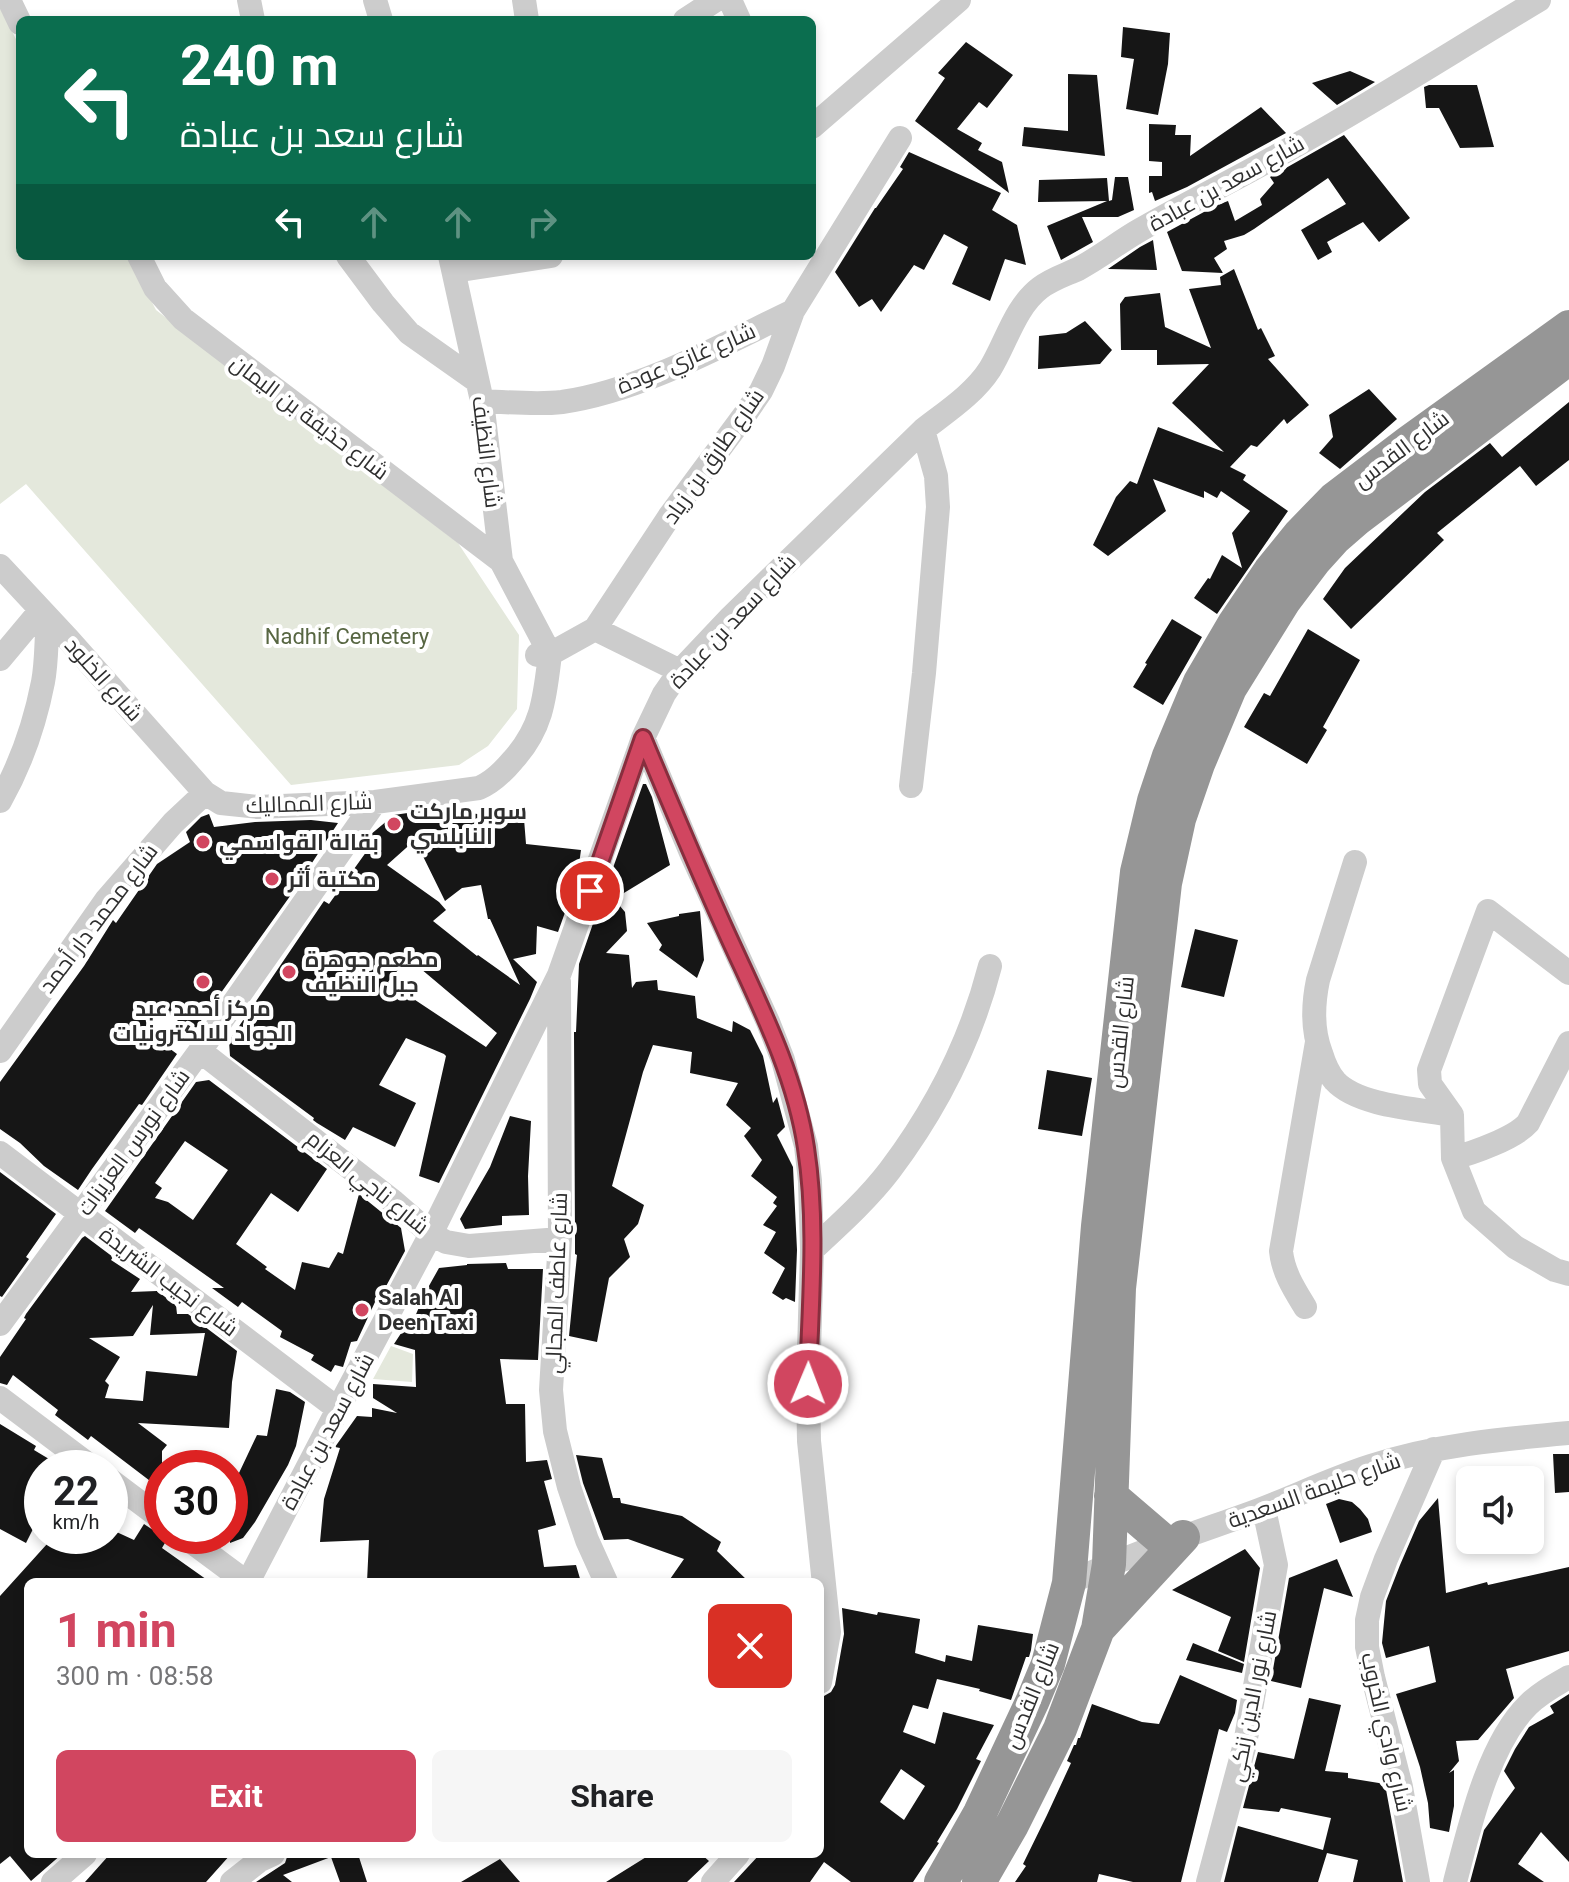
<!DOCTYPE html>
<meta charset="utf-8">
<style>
:root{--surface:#fff;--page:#f6f6f6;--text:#202124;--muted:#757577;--accent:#d14660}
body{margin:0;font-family:Roboto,Cairo,sans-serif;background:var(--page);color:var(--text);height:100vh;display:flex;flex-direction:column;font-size:30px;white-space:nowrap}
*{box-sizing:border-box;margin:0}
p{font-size:26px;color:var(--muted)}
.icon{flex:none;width:44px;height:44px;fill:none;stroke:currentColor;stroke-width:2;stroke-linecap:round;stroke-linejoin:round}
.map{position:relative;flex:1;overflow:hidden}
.panel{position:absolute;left:24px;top:1578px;width:800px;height:280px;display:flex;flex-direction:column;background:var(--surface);border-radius:12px;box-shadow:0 4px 12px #0003}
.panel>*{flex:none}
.guide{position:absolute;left:16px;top:16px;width:800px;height:244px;border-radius:12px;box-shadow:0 4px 12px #0003;background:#0b6e4f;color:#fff;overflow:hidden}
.fabs{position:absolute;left:1456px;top:1466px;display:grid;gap:16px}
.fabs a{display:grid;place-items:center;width:88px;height:88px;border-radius:12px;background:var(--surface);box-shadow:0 4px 12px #0003;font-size:40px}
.speed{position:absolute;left:24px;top:1450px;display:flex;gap:16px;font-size:40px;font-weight:700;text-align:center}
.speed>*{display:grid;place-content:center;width:104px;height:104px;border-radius:50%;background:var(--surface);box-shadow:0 4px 12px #0003;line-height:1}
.speed small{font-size:20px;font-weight:400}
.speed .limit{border:12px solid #d22;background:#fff;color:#111}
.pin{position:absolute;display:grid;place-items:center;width:68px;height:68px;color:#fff;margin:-34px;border:4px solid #fff;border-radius:50%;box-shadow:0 2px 8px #0007}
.me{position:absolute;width:88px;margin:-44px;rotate:1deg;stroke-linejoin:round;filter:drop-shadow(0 0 6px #0008)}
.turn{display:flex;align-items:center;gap:28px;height:168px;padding:0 32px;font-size:36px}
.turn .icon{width:104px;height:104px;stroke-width:2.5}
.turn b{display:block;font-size:56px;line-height:68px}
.lanes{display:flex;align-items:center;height:76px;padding:0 32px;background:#0003;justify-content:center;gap:40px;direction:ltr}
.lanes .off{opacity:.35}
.round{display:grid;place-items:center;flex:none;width:84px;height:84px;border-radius:12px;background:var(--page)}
.summary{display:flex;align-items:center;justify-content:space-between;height:136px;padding:0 32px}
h1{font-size:48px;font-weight:700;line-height:60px;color:var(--accent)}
.cta{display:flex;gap:16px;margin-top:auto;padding:16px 32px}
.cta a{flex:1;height:92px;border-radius:12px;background:var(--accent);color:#fff;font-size:32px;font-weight:700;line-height:92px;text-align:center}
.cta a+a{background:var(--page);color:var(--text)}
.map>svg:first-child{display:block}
</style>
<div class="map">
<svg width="1569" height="1882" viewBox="0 0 1569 1882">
<rect width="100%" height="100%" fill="#fff"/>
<!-- green -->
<path fill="#e4e8dc" d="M0,8L20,47V256H128L156,310L458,543L519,635L517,709L488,746L459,765L291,785L26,484L0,504Z
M391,1346L413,1354L412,1382L373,1379Z"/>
<!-- building -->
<path fill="#161616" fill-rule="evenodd" d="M1123,27L1170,33L1168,64L1158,115L1126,109L1134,59L1121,57Z
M966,42L1013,75L987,108L979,102L957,129L982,143L978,150L1002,162L1009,193L915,121L945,78L938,73Z
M1350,71L1375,82L1337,105L1312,83Z
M1068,74L1097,75L1105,156L1022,146L1024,127L1068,131Z
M1429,85H1477L1494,147L1460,148L1439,108H1426L1424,87Z
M1261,107L1286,133L1187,187L1155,201L1152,192L1149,193V176H1162V162L1149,161V124L1176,125L1175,135H1191L1190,156Z
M1344,135L1410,218L1379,242L1363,222L1327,242L1332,252L1318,260L1301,230L1346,204L1328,178L1254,229L1244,235L1224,241L1227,249L1214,258L1223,273L1182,271L1167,232L1215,206L1228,201L1235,221L1262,205L1260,199L1274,183L1270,177Z
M909,152L1001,193L992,210L1017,225L1026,265L1005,259L990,301L952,284L968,247L944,234L924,270L914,265L881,312L872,299L859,307L835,272L875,208H876L903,169L900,167Z
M1115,177H1128L1134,210L1118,217H1082L1093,242L1061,260L1047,226L1107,201L1038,202L1039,180L1107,178L1109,201L1112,200Z
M1153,240L1157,270L1108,269L1140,247Z
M1234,269L1258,330L1261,328L1275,356L1268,359L1309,405L1287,424L1284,419L1257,447L1251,445L1230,467L1246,475L1243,480L1288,511L1217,614L1194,598L1208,578L1210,579L1222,555L1242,568L1232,533L1250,511L1221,491L1217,498L1204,491V498L1153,479L1166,511L1108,556L1093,545L1116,497L1130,481L1137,484L1158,427L1224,452L1172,403L1209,364L1157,365V350H1121L1120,304L1125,297L1160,293L1165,327L1211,348L1189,289L1221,285L1220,277Z
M1085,321L1112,350L1100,364L1038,369L1039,336L1066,333Z
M1369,389L1397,419L1340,469L1319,453L1333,437L1329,415Z
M1569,402V460L1536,486L1520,466L1437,533L1444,540L1351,629L1323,599L1345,568L1425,492L1490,443L1502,457Z
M1172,619L1202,637L1163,705L1133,687L1147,664L1145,663Z
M1308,629L1360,660L1323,727L1327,730L1307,764L1244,727L1264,693L1270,696Z
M643,784H646L652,797L670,865L614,899L625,912L627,931L606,953L629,955L632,988L636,982L657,980L658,990L695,996L697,1018L732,1032L733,1021L750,1030L763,1056L773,1103L777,1097L785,1127L777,1135L793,1167L797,1250L795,1302L786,1298L783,1300L772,1293L785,1268L764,1253L776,1232L763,1225L777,1206L773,1203L777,1197L751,1176L762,1160L744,1136L751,1128L726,1105L738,1083L690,1073L692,1052L653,1045L643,1072L612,1186L644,1205L638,1224L624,1239L630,1257L609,1278L597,1342L569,1336L577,1255L575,1254V1240L574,1032H576L579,964L605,889L607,891L614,865Z
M448,807L450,811L524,819L526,844L581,850L577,879L558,932L537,926L536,954L513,959L537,982L530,999L439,1183L419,1176L446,1056L444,1054L406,1038L379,1085L416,1103L395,1147L353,1127L345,1140L317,1123L313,1120L314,1118L230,1056L229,1041L324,901L329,904L374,841L369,836L370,835L394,815ZM415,840L445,901L462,888L481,885L488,919H490L520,985L478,955L477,956L433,921L446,910L439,902L387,865ZM408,958L497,1033L486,1047L388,982Z
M209,814L214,827L255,822L311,820L338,823L293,892L193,1032L162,1009L146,1031L177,1054L142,1105L139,1104L92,1169L78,1190L44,1166L20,1143L0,1129V1082L84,966L113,920L116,923L157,864L190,842L186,832L201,817Z
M700,911L704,960L697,978L659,950L662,945L647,923L679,916V914Z
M1195,929L1238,940L1224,997L1181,987Z
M1047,1070L1092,1078L1082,1136L1038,1129Z
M209,1080L327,1169L298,1212L271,1193L236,1244L267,1267L265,1269L295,1290L302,1262L329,1268L338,1252L343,1254L359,1194L401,1228L405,1251L377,1303L375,1302L357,1341L351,1342L343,1367L335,1365L331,1372L311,1360L314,1355L280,1337L282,1331L242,1302L238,1307L212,1288H224L139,1228L135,1233L105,1211L196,1082ZM185,1141L228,1170L193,1220L168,1202L155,1198L162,1188L155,1183Z
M510,1116L531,1121L528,1176L529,1215L502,1216V1225L465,1229L460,1219L490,1167Z
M0,1172L56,1214L26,1257L29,1259L2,1297L0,1296Z
M85,1236L113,1257L111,1260L140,1279L131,1292L157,1291L176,1305L177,1314H188L237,1351L232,1382L229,1428L138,1423L167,1445L162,1451V1490L91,1436L88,1440L55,1415L58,1410L13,1375L7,1385L0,1383V1357L26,1319L24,1318L26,1314L82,1238ZM153,1305L150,1335L205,1333L197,1376L146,1371L143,1401L105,1398L109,1385L105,1381L120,1357L89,1338L133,1336Z
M506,1263L508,1269H543L538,1360L500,1359L506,1404H525L526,1462L547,1460L552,1479L544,1481L556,1525L538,1530L544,1567L576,1565L581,1582H367L369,1540L320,1542L324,1499L340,1448L335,1447L357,1416L372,1417V1408L397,1413L373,1398V1384L416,1387L415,1350L394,1344L411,1318L414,1319L425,1293L439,1268L467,1265V1264Z
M276,1389L290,1392L305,1402L296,1446L288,1465L255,1522L243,1538L230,1543V1492L257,1435L267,1436Z
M0,1424L36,1446L34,1450L64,1468H42V1511L26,1543L0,1529Z
M1553,1454H1569V1492L1555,1493Z
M576,1455L602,1458L613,1498H620L621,1503L682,1516L721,1542L717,1551L749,1582H668L684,1559L628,1539L604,1540L583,1483Z
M1438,1498L1446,1593L1487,1582L1488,1585L1569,1567V1651L1506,1669L1514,1698L1478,1740L1456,1741L1459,1761L1449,1773L1454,1770V1806L1449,1832L1430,1828L1428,1803L1420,1767L1396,1694L1436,1682L1429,1646L1386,1658L1382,1643L1386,1601L1400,1565L1419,1521Z
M1339,1499L1352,1502L1360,1509L1368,1519L1372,1532L1340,1543L1326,1504Z
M144,1524L162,1536H169L162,1548L210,1582H28V1854H62L31,1881L10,1856L0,1864V1596L47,1544L61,1551L68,1536H110V1529L134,1540Z
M1245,1549L1260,1568L1244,1662L1218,1651L1231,1617L1172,1590Z
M1337,1559L1353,1597L1324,1588L1301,1688L1271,1681L1289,1578Z
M842,1608L877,1615L878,1612L920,1619L915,1653L945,1662L946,1655L972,1661L978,1625L1033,1634L1031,1650L1029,1657H1026L1011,1700L979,1691L980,1689L937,1679L928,1709L913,1705L903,1732L935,1744L943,1712L994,1725L976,1759L981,1761L957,1809L937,1842L939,1843L913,1882H851L824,1862L810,1882H734L760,1854H820V1707L824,1696L831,1692L835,1685L844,1634ZM901,1769L925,1786L904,1820L880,1802Z
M1193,1643L1244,1664L1242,1673L1186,1660Z
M1180,1675L1237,1700L1235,1713L1227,1732L1219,1729L1181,1882H1133L1099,1874L1097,1882H1015L1026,1866L1023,1864L1047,1815L1071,1763L1067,1761L1074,1745H1076L1078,1738H1080L1092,1704L1142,1722L1159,1724Z
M1569,1694V1862L1541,1832L1518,1864L1544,1882H1470L1484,1830L1515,1788L1504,1771L1515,1749L1529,1727L1554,1713L1550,1706Z
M1309,1698L1341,1705L1325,1771L1348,1773V1778L1385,1784L1403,1882H1353L1358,1860L1327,1853L1318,1882H1224L1238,1826L1323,1850L1331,1818L1281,1808L1279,1812L1243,1808L1258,1752L1294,1759Z
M110,1854H231L206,1882H85Z
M288,1854H358L367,1882H340L331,1857L283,1875L292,1882H256L285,1863Z
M651,1854H701L709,1861L687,1882H606Z
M500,1859L520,1882H461Z"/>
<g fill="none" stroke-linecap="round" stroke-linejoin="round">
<!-- minor -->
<path stroke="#ccc" stroke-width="24" d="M9,0L20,23
M249,0L253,20
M375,0L381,20
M524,0L527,20
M730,0L739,20
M685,20L716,0
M812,127L959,0
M139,256L155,288L183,319L501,561
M348,256L383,303L409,333L477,381
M450,256L482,401L501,561L550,654
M454,271L551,256
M482,401C508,402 536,405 562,402C640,391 722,345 793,311
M0,566L69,640L205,793L221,803L258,807L375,802L479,788C493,782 503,772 513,760C543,727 545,696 550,654
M595,629L680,671
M537,655L550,654L595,629L669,517L746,413L761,391L773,366L793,311L900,138
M0,659L41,610
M643,738L692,855L768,1022L783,1060L806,1146L810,1181L812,1250L808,1384L809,1441L829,1632L820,1682
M911,786L924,673L938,507L936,476L923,430
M0,801C21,764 35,723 43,682C47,661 46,639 48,619
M1355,862L1318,980C1313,1004 1312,1030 1321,1053C1324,1063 1328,1073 1335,1081C1358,1106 1418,1109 1452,1115L1453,1158L1474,1211L1515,1247L1555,1270L1569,1274
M559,982L560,1239L551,1390L555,1431L569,1487L587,1540L606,1582
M0,1051L107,899L173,823L205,793
M200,1051L394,1202L431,1234L446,1242L469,1246L560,1239
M1452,1115L1430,1084L1429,1070L1488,911L1569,973
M0,1153L338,1409
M1453,1158C1473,1153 1515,1138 1528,1123L1569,1043
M812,1250C839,1225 868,1199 890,1170C936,1109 971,1040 990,966
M1305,1307C1294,1289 1283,1272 1281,1251L1317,1042
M0,1324L200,1051L375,802
M0,1398L93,1468
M110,1480L162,1519
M184,1536L246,1582
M248,1582L338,1409L431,1234L559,975L643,738L664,694L680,671L731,617L923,430C946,412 974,394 990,369C1006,343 1015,307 1040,288C1052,279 1065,275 1078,269C1099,258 1119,242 1140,230C1183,205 1229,183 1273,158C1364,109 1450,53 1539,0
M1069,1583C1128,1555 1190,1535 1251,1513C1292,1498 1330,1479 1371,1466C1435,1445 1502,1439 1569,1433
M53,1882L85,1854
M232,1882L260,1860L273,1854
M713,1882L738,1854
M1208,1882L1245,1744L1276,1565L1264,1509
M1418,1882L1401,1787L1373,1677L1367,1647V1620L1372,1597L1386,1559L1434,1449
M1455,1882C1469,1829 1488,1744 1528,1705C1540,1693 1555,1685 1569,1677"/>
<!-- highway -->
<path stroke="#969696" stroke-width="34" d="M1111,1496L1166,1543
M1098,1629L1183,1537
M941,1882L980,1813L1033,1700L1048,1664L1069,1583L1098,1226L1137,872L1154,801L1169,756L1200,682L1234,624L1270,571L1300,534L1334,499L1409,442L1569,327
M979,1882L1012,1825L1060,1729L1098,1629L1109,1564L1119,1288L1165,883L1179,819L1198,764L1230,688L1284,601L1315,560L1334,539L1357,519L1569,358"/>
</g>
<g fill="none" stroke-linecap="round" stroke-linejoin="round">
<!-- route casing -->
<g stroke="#882e3e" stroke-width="20">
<path id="route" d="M590,891L643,738C671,805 699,872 729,938C760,1006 795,1074 806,1148C818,1226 810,1306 808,1384"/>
</g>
<!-- route -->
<use href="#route" stroke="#d14660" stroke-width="14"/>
</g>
<!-- markers -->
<g fill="#d14660" stroke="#fff" stroke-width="3">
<circle cx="394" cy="824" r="8"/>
<circle cx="203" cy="842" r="8"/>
<circle cx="272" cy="879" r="8"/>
<circle cx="289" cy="972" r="8"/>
<circle cx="203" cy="982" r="8"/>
<circle cx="362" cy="1310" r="8"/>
</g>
<g text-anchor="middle" stroke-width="8" stroke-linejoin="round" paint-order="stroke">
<!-- street labels -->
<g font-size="22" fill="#2f2f2f" stroke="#fff">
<text transform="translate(1226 183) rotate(-29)" y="8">شارع سعد بن عبادة</text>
<text transform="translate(686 358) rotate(-23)" y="8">شارع غازي عودة</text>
<text transform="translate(310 417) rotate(37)" y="8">شارع حذيفة بن اليمان</text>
<text transform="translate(1401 449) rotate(-37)" y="8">شارع القدس</text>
<text transform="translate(487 452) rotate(83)" y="8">شارع النظيف</text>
<text transform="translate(713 456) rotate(-55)" y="8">شارع طارق بن زياد</text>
<text transform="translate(732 621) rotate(-47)" y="8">شارع سعد بن عبادة</text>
<text transform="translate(104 679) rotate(48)" y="8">شارع الخلود</text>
<text transform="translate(309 803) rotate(-2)" y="8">شارع المماليك</text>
<text transform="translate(98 918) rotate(-53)" y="8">شارع محمد دار أحمد</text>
<text transform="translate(1120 1032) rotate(-84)" y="8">شارع القدس</text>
<text transform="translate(133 1142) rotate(-54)" y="8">شارع نورس العزيزات</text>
<text transform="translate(368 1182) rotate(39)" y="8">شارع ناجي العزام</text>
<text transform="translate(169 1281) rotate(37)" y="8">شارع نجيب الشريدة</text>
<text transform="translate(556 1283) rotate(-88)" y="8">شارع عاطف المجالي</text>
<text transform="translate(327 1431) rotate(-62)" y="8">شارع سعد بن عبادة</text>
<text transform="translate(1314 1490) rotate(-20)" y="8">شارع حليمة السعدية</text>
<text transform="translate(1031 1695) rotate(-68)" y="8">شارع القدس</text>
<text transform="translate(1252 1696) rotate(-79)" y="8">شارع نور الدين زنكي</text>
<text transform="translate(1387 1732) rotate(77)" y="8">شارع وادي الخروب</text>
</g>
<!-- park labels -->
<g font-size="22" fill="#576642" stroke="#fff">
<text x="347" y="644">Nadhif Cemetery</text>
</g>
<!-- poi labels -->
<g font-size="22" font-weight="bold" fill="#2f2f2f" stroke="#fff" text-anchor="start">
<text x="410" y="819">سوبر ماركت<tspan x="410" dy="25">النابلسي</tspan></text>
<text x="219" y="850">بقالة القواسمي</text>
<text x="288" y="887">مكتبة أثر</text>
<text x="305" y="967">مطعم جوهرة<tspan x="305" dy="25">جبل النظيف</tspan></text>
<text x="203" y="1016" text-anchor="middle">مركز أحمد عبد<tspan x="203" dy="25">الجواد للالكترونيات</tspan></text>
<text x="378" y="1305">Salah Al<tspan x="378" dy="25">Deen Taxi</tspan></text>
</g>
</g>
</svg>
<div class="fabs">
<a><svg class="icon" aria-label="sound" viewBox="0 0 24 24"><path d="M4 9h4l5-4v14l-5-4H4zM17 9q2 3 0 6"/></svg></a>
</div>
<div class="speed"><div>22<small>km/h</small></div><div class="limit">30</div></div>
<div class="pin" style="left:590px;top:891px;background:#d93025"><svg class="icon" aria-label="arrive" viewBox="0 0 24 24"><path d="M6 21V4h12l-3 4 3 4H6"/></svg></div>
<svg class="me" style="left:808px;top:1384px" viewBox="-20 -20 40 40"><circle r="17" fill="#d14660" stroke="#fff" stroke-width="3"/><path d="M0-11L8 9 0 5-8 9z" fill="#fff"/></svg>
<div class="guide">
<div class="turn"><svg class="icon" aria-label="left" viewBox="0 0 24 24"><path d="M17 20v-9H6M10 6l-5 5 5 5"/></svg><div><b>240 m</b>شارع سعد بن عبادة</div></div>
<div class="lanes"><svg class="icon" aria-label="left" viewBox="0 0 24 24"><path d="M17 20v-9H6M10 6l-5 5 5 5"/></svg><svg class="icon off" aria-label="ahead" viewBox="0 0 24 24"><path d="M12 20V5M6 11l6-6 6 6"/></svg><svg class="icon off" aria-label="ahead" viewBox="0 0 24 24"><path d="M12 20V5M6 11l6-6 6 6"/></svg><svg class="icon off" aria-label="right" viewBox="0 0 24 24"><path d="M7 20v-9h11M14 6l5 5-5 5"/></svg></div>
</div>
<section class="panel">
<div class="summary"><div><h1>1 min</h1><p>300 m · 08:58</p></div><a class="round" style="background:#d93025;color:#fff"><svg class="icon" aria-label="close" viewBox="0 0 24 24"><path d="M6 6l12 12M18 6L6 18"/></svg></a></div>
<div class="cta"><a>Exit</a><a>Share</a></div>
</section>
</div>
